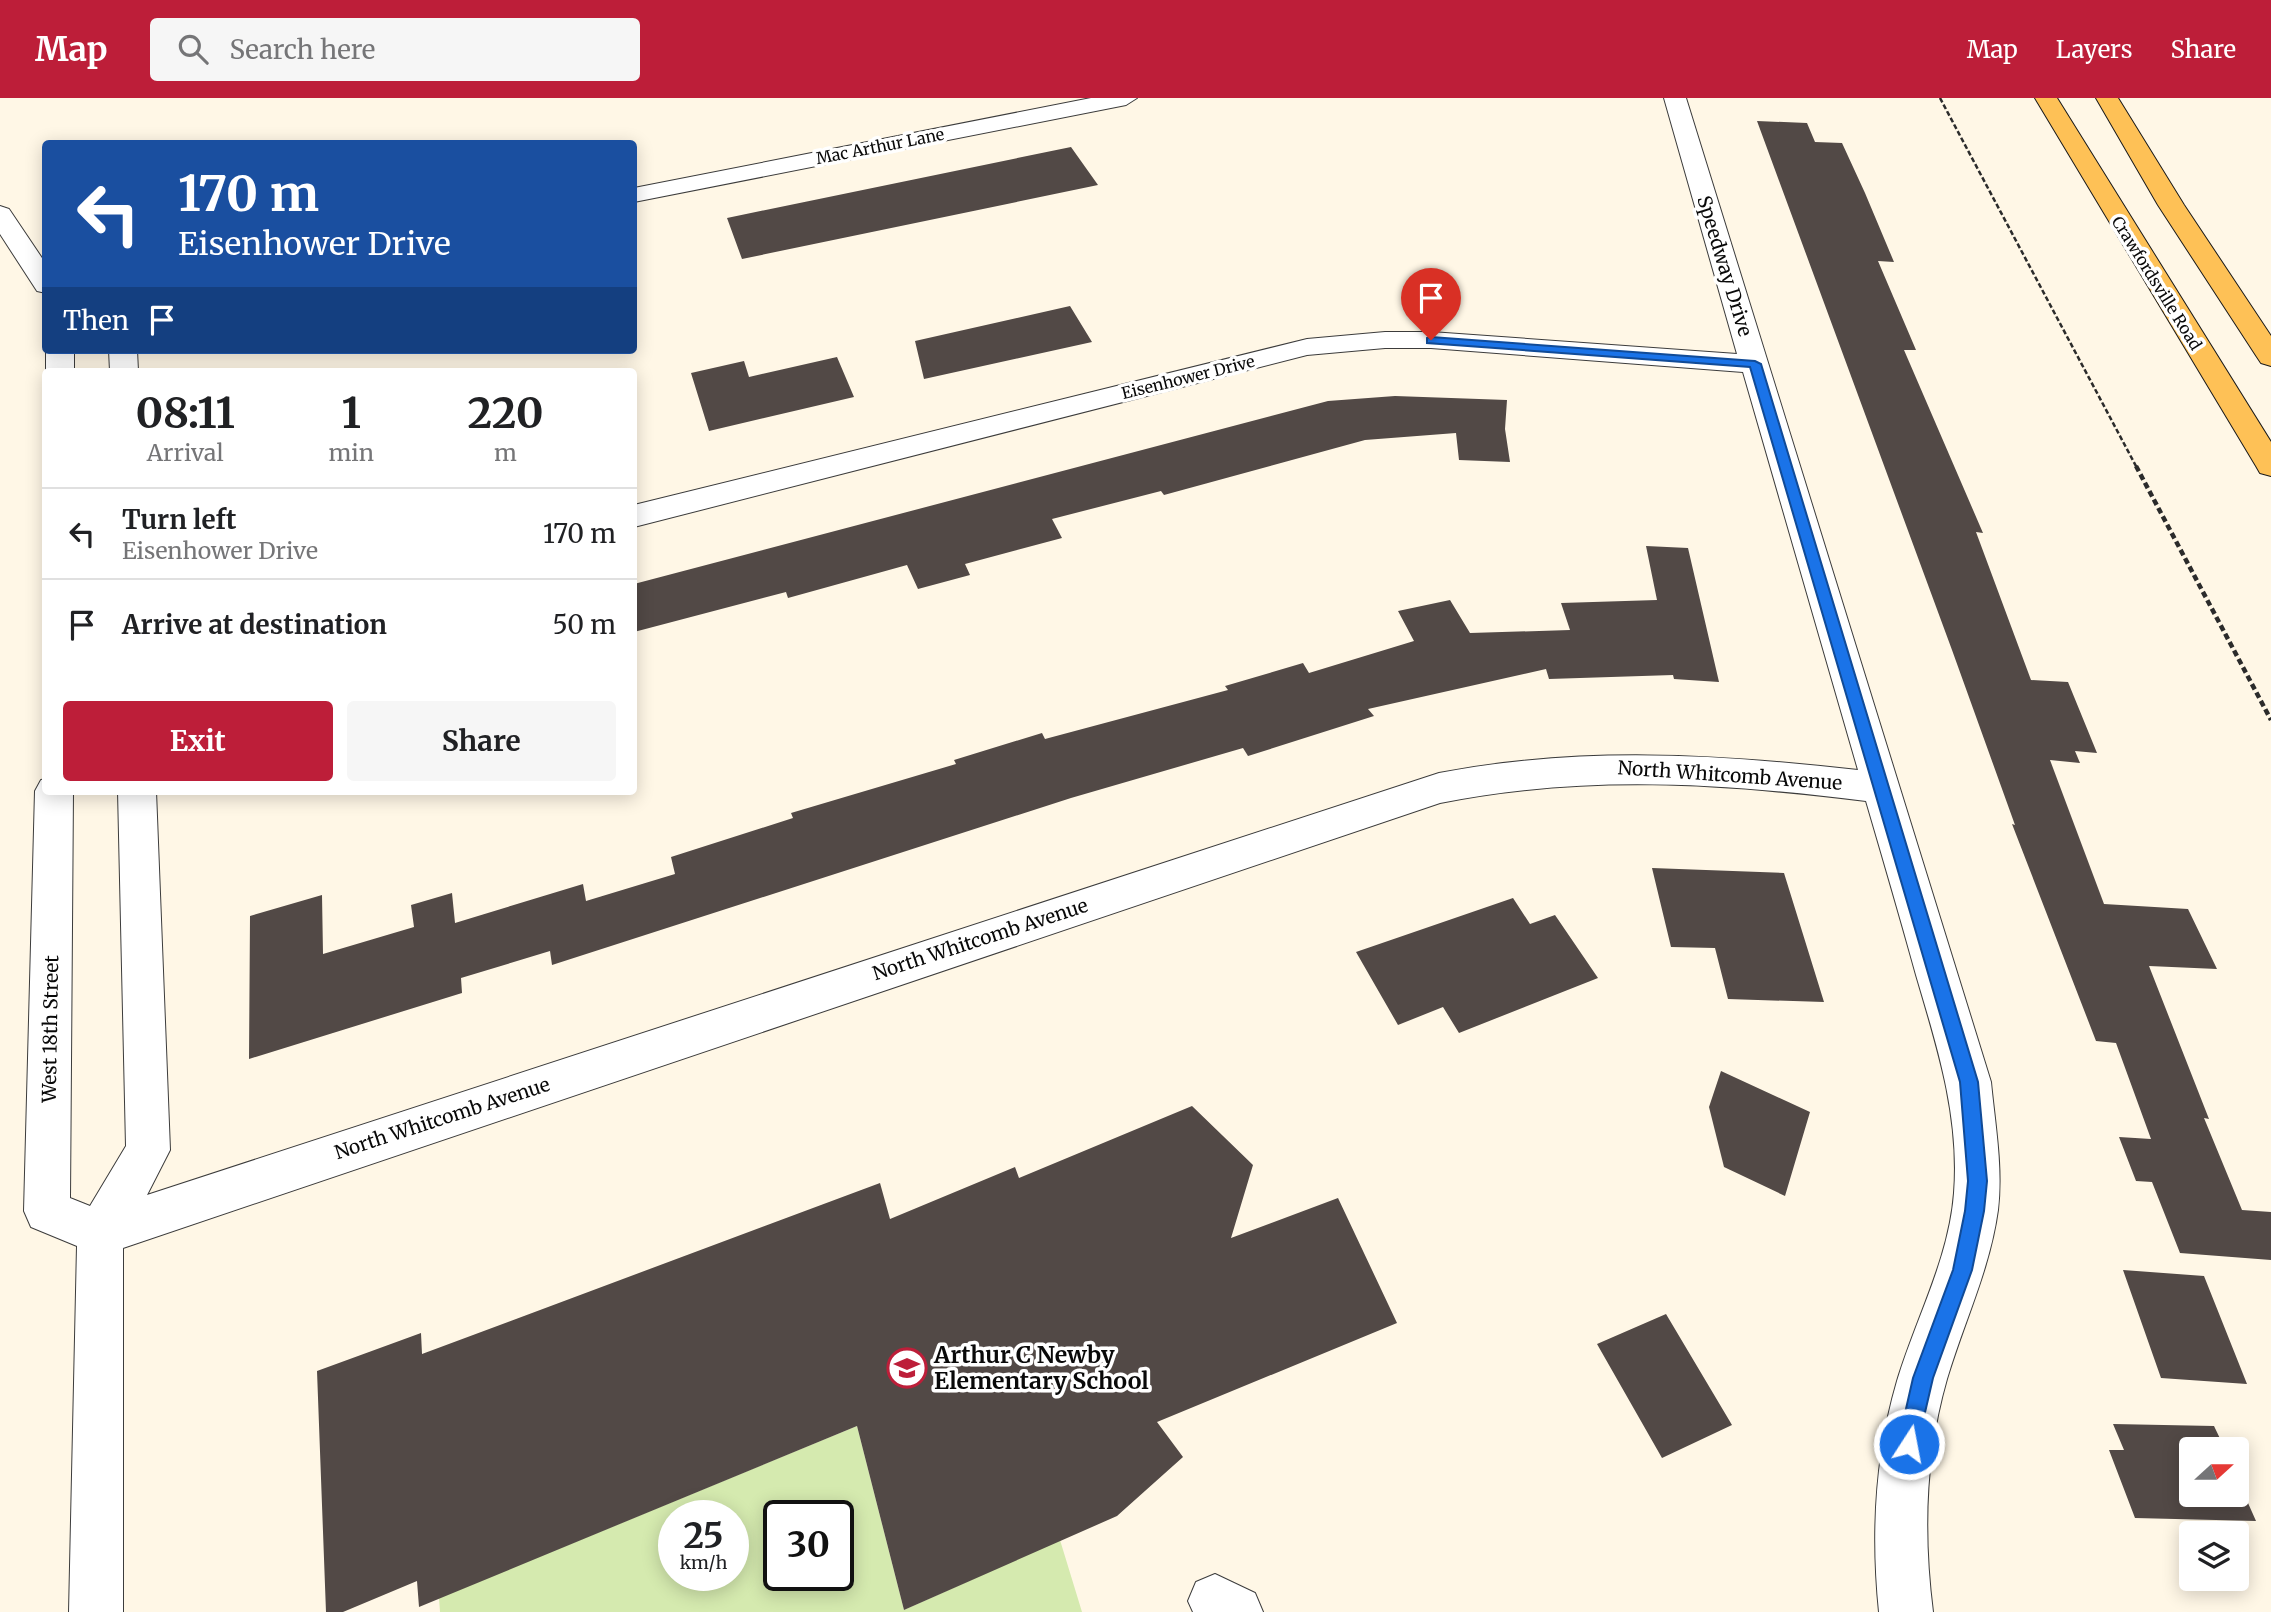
<!DOCTYPE html>
<style>
:root{--surface:#fff;--page:#f6f6f6;--text:#202124;--muted:#757577;--line:#e0e0e0;--accent:#bd1e39}
body{margin:0;font-family:Merriweather,serif;background:var(--page);color:var(--text);height:100vh;display:flex;flex-direction:column;font-size:26px;white-space:nowrap}
*{box-sizing:border-box;margin:0}
p{font-size:23px;color:var(--muted)}
.icon{flex:none;width:38px;height:38px;fill:none;stroke:currentColor;stroke-width:2;stroke-linecap:round;stroke-linejoin:round}
.map{position:relative;flex:1;overflow:hidden}
.drawer{position:absolute;left:42px;top:270px;width:595px;height:427px;display:flex;flex-direction:column;background:var(--surface);border-radius:7px;box-shadow:0 4px 18px #0003}
.drawer>*{flex:none}
.hud{position:absolute;left:42px;top:42px;width:595px;height:214px;border-radius:7px;box-shadow:0 4px 18px #0003;background:#1a4fa0;color:#fff;overflow:hidden}
.needle{width:46px;rotate:69deg}
.buttons{position:absolute;left:2179px;top:1339px;display:grid;gap:14px}
.buttons a{display:grid;place-items:center;width:70px;height:70px;border-radius:7px;background:var(--surface);box-shadow:0 4px 18px #0003;font-size:35px}
.speed{position:absolute;left:658px;top:1402px;display:flex;gap:14px;font-size:35px;font-weight:700;text-align:center}
.speed>*{display:grid;place-content:center;width:91px;height:91px;border-radius:50%;background:var(--surface);box-shadow:0 4px 18px #0003;line-height:1}
.speed small{font-size:18px;font-weight:400}
.speed .limit{border:4px solid #111;border-radius:10px;background:#fff;color:#111}
.pin{position:absolute;display:grid;place-items:center;width:60px;height:60px;color:#fff;margin:-72px -30px;border-radius:50% 50% 50% 0;rotate:-45deg;box-shadow:0 0 7px #0007}
.pin .icon{rotate:45deg}
.me{position:absolute;width:77px;margin:-38px;rotate:11deg;stroke-linejoin:round;filter:drop-shadow(0 0 5px #0008)}
.turn{display:flex;align-items:center;gap:24px;height:147px;padding:0 21px;font-size:32px}
.turn .icon{width:91px;height:91px;stroke-width:2.5}
.turn b{display:block;font-size:49px;line-height:60px}
.then{display:flex;align-items:center;height:66px;padding:0 21px;background:#0003;gap:14px;font-size:26px}
.eta{display:flex;justify-content:space-evenly;align-items:center;height:119px;text-align:center}
.eta b{font-size:42px;font-weight:700;line-height:49px}
.cta{display:flex;gap:14px;margin-top:auto;padding:14px 21px}
.cta a{flex:1;height:80px;border-radius:7px;background:var(--accent);color:#fff;font-size:28px;font-weight:700;line-height:80px;text-align:center}
.cta a+a{background:var(--page);color:var(--text)}
ul{padding:0;list-style:none}
li{display:flex;align-items:center;gap:21px;height:91px;padding:0 21px;border-top:2px solid var(--line)}
li div{flex:1}
li b{display:block;font-size:26px}
li em{font-style:normal}
header{display:flex;align-items:center;gap:42px;box-sizing:border-box;height:98px;padding:0 35px;background:var(--accent);color:#fff}
header strong{font-size:33px}
nav{display:flex;gap:38px;margin-inline-start:auto;font-size:24px}
.search{width:490px;height:63px;background:var(--page);display:flex;align-items:center;gap:18px;box-sizing:border-box;padding:0 24px;border-radius:7px;color:var(--muted);font-size:26px}
.map>svg:first-child{display:block}
</style>
<header>
<strong>Map</strong>
<div class="search"><svg class="icon" aria-label="search" viewBox="0 0 24 24"><circle cx="10" cy="10" r="6"/><path d="M15 15l6 6"/></svg>Search here</div>
<nav><a>Map</a><a>Layers</a><a>Share</a></nav>
</header>
<div class="map">
<svg width="2271" height="1514" viewBox="0 0 2271 1514">
<rect width="100%" height="100%" fill="#fff7e6"/>
<!-- green -->
<path fill="#d5eaaf" fill-rule="evenodd" d="M857,1328L904,1512L1060,1442L1082,1514H440L439,1500ZM674,1418H733V1477H674ZM779,1418H838V1477H779Z"/>
<!-- building -->
<path fill="#524946" d="M1757,23L1807,25L1815,44L1842,45L1865,95L1894,164L1878,163L1916,252H1904L1983,435L1976,434L2031,582L2068,584L2097,655L2075,653L2080,665L2050,662L2104,806L2188,811L2217,871L2149,868L2209,1021L2204,1020L2242,1112L2271,1114V1162L2180,1155L2152,1084L2136,1083L2119,1039L2151,1041L2116,945L2096,943L2012,726L2015,727L1952,552Z
M1071,49L1098,87L742,161L727,120Z
M1070,208L1092,244L924,281L915,243Z
M837,259L854,299L709,333L691,275L744,263L749,279Z
M1395,298L1507,302L1505,331L1510,364L1459,362L1456,335L1365,342L1164,397L1161,393L1052,421L1062,440L965,466L970,477L918,491L907,467L788,500L786,494L634,534V486L1328,303Z
M1646,448L1688,450L1719,584L1674,581L1673,577L1549,581L1546,571L1368,611L1374,618L1248,658L1243,650L1071,700L552,867L550,853L461,880L462,895L249,961L250,818L322,797L323,856L414,829L411,807L452,795L455,825L583,786L586,803L675,776L671,759L793,720L791,715L956,666L954,662L1042,635L1045,641L1228,592L1225,588L1303,565L1309,575L1414,543L1398,513L1450,502L1470,535L1570,532L1561,505L1657,502Z
M1652,770L1784,775L1824,904L1728,901L1715,850L1671,849Z
M1513,800L1530,826L1555,817L1598,880L1459,935L1443,909L1398,927L1356,854Z
M1721,973L1810,1014L1785,1098L1724,1069L1709,1009Z
M1192,1008L1253,1067L1231,1140L1338,1100L1397,1225L1157,1324L1183,1359L1117,1418L904,1512L857,1328L419,1509L417,1483L343,1514H326L317,1273L421,1235L422,1256L880,1085L890,1121L1015,1069L1019,1080Z
M2123,1172L2204,1178L2247,1286L2161,1280Z
M1666,1216L1732,1327L1662,1360L1597,1246Z
M2113,1326L2214,1328L2225,1351H2191V1396H2236V1378L2256,1423L2135,1420L2109,1352H2124Z"/>
<g fill="none" stroke-linecap="round" stroke-linejoin="round">
<!-- minor casing -->
<g stroke="#3c3c3c" stroke-width="2">
<path id="minor" d="M1091,0H1137L1126,7L634,104V90Z
M1664,0H1686L1991,984C1995,1026 2003,1069 1998,1112C1990,1171 1964,1224 1947,1281C1925,1357 1923,1436 1933,1514H1879C1871,1436 1875,1358 1897,1283C1916,1220 1949,1161 1954,1095C1960,1019 1937,948 1916,877C1900,819 1883,761 1866,703C1720,685 1585,676 1440,705L123,1150V1514H69L77,1148L31,1129L24,1113L35,693L41,682L46,681V693H73L70,1100L90,1108L126,1048L118,693H156L170,1052L147,1097L1439,675C1579,648 1716,656 1858,672L1743,274L1431,250H1385L1307,257L634,429V407L1307,241L1385,234H1431L1737,256Z
M0,108L9,111L46,166V195L37,193L0,136Z
M46,252H74V273H46Z
M109,252H137L138,273H110Z
M1215,1476L1255,1495L1263,1514H1193L1188,1503L1196,1484Z"/>
</g>
<!-- major casing -->
<g stroke="#1a1a1a" stroke-width="2">
<path id="major" d="M2035,0H2057L2271,344V378L2260,375L2256,368Z
M2096,0H2118L2184,107L2271,238V268L2261,265L2257,259L2158,107Z"/>
</g>
<!-- path-far1 -->
<path stroke="#2b2b2b" stroke-width="2.5" stroke-dasharray="5 2.5" stroke-linecap="butt" d="M1940,0L2137,370"/>
<!-- path -->
<path stroke="#2b2b2b" stroke-width="4.5" stroke-dasharray="6 3.5" stroke-linecap="butt" d="M2136,368L2271,622"/>
<!-- minor -->
<use href="#minor" fill="#fff" fill-rule="evenodd"/>
<!-- major -->
<use href="#major" fill="#fec156" fill-rule="evenodd"/>
</g>
<!-- route -->
<path fill="#1a73e8" stroke="#114b97" stroke-width="2" d="M1431,239L1755,263L1761,266L1978,984L1987,1083L1984,1113L1972,1172L1933,1280L1916,1353L1909,1357L1901,1353L1898,1346L1913,1280L1953,1172L1965,1113L1968,1083L1960,984L1750,269L1427,245V240Z"/>
<!-- icons -->
<defs>
<g id="school-ring" transform="scale(2.0125)"><circle r="9.5" fill="#fff" stroke="#bd1e39" stroke-width="1.5"/><path d="M0-5L7-2L0 1L-7-2ZM-4 1L0 2.5L4 1V4Q0 6-4 4Z" fill="#bd1e39"/></g>
</defs>
<g fill-rule="evenodd">
<use href="#school-ring" x="907" y="1270"/>
</g>
<g text-anchor="middle" stroke-width="7" stroke-linejoin="round" paint-order="stroke">
<!-- far-street labels -->
<g font-size="16" fill="#090909" stroke="#fff">
<text transform="translate(880 48) rotate(-11)" y="6">Mac Arthur Lane</text>
<text transform="translate(2157 185) rotate(58)" y="6">Crawfordsville Road</text>
<text transform="translate(1188 279) rotate(-14)" y="6">Eisenhower Drive</text>
</g>
<!-- street labels -->
<g font-size="19" fill="#090909" stroke="#fff">
<text transform="translate(1725 168) rotate(73)" y="7">Speedway Drive</text>
<text transform="translate(1730 677) rotate(4)" y="7">North Whitcomb Avenue</text>
<text transform="translate(980 841) rotate(-18)" y="7">North Whitcomb Avenue</text>
<text transform="translate(50 931) rotate(-89)" y="7">West 18th Street</text>
<text transform="translate(442 1020) rotate(-18)" y="7">North Whitcomb Avenue</text>
</g>
<!-- near-poi labels -->
<g font-size="23" font-weight="bold" fill="#090909" stroke="#fff" text-anchor="start">
<text x="934" y="1265">Arthur C Newby<tspan x="934" dy="26">Elementary School</tspan></text>
</g>
</g>
</svg>
<div class="buttons">
<a><svg class="needle" viewBox="-14 -14 28 28"><path d="M0-13l5 13h-10z" fill="#e53935"/><path d="M0 13l5-13h-10z" fill="#757577"/></svg></a>
<a><svg class="icon" aria-label="layers" viewBox="0 0 24 24"><path d="M12 4l9 5-9 5-9-5zM3 14l9 5 9-5"/></svg></a>
</div>
<div class="speed"><div>25<small>km/h</small></div><div class="limit">30</div></div>
<div class="pin" style="left:1431px;top:242px;background:#d93025"><svg class="icon" aria-label="arrive" viewBox="0 0 24 24"><path d="M6 21V4h12l-3 4 3 4H6"/></svg></div>
<svg class="me" style="left:1909px;top:1346px" viewBox="-20 -20 40 40"><circle r="17" fill="#1a73e8" stroke="#fff" stroke-width="3"/><path d="M0-11L8 9 0 5-8 9z" fill="#fff"/></svg>
<div class="hud">
<div class="turn"><svg class="icon" aria-label="left" viewBox="0 0 24 24"><path d="M17 20v-9H6M10 6l-5 5 5 5"/></svg><div><b>170 m</b>Eisenhower Drive</div></div>
<div class="then">Then<svg class="icon" aria-label="arrive" viewBox="0 0 24 24"><path d="M6 21V4h12l-3 4 3 4H6"/></svg></div>
</div>
<section class="drawer">
<div class="eta">
<div><b>08:11</b><p>Arrival</p></div>
<div><b>1</b><p>min</p></div>
<div><b>220</b><p>m</p></div>
</div>
<ul>
<li><svg class="icon" aria-label="left" viewBox="0 0 24 24"><path d="M17 20v-9H6M10 6l-5 5 5 5"/></svg><div><b>Turn left</b><p>Eisenhower Drive</p></div><em>170 m</em></li>
<li><svg class="icon" aria-label="arrive" viewBox="0 0 24 24"><path d="M6 21V4h12l-3 4 3 4H6"/></svg><div><b>Arrive at destination</b></div><em>50 m</em></li>
</ul>
<div class="cta"><a>Exit</a><a>Share</a></div>
</section>
</div>
